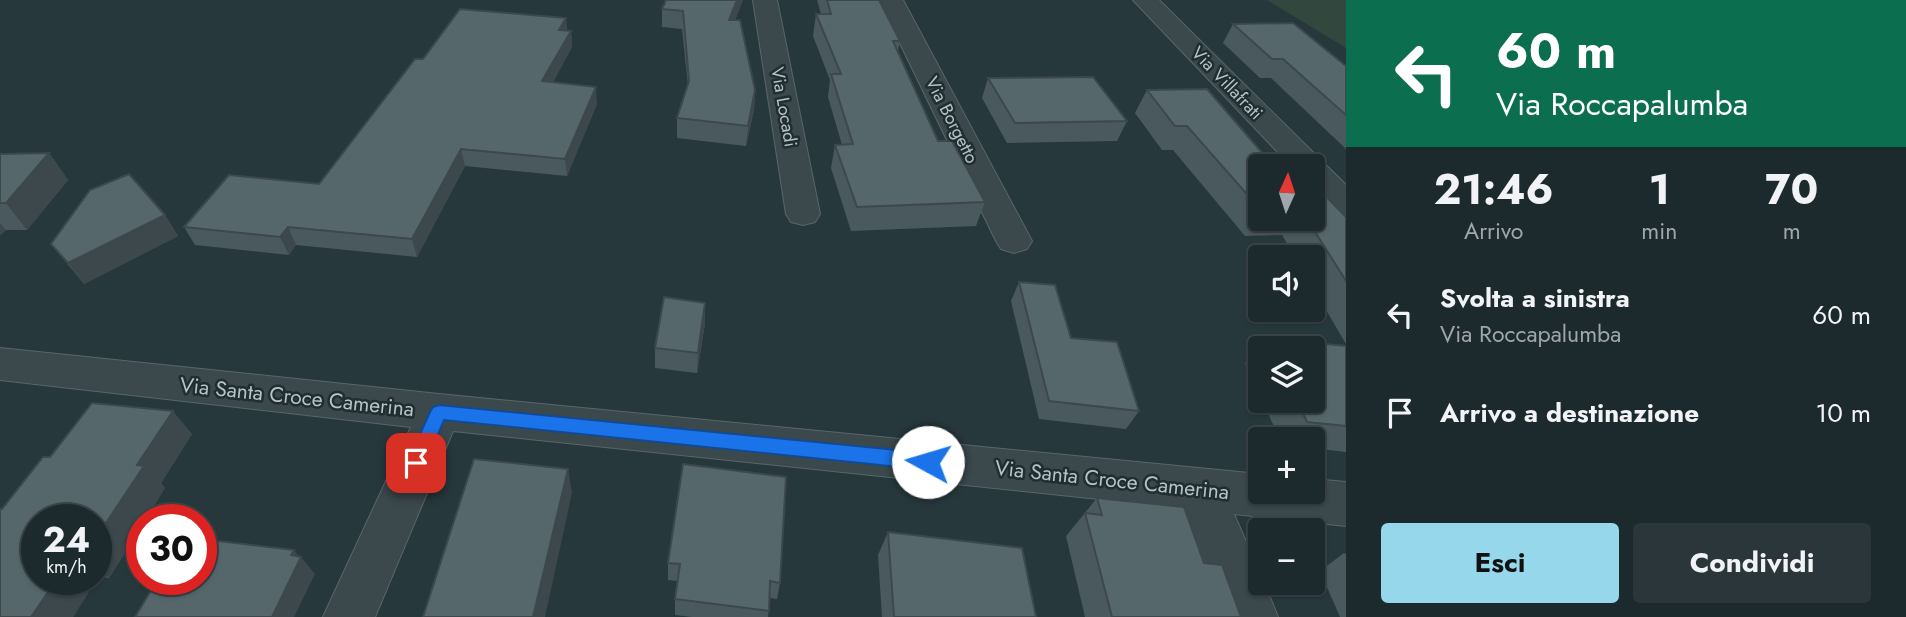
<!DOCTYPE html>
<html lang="it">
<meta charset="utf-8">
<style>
:root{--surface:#1d2a2d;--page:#2a3639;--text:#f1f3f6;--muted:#a0a7aa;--line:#3b4649;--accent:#97d7ec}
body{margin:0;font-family:Jost,sans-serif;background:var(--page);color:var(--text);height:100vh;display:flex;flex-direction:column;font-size:26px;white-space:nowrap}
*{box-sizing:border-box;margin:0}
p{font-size:23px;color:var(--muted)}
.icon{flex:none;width:38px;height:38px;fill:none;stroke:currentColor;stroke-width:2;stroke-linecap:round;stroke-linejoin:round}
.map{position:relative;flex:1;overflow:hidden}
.side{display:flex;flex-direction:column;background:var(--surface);width:560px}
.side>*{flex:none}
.guide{background:#0b6e4f;color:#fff;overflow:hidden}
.needle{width:46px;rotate:3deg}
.controls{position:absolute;left:1248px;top:154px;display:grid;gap:14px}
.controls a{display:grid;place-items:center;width:77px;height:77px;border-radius:7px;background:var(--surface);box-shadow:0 2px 5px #0004,0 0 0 2px var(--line);font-size:35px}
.speed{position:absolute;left:21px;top:504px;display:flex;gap:14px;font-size:35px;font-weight:700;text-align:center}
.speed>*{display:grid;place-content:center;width:91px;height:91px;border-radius:50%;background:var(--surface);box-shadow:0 2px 5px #0004,0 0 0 2px var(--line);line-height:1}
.speed small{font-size:18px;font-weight:400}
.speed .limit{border:10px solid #d22;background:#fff;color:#111}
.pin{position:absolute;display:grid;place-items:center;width:60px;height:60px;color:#fff;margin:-30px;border-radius:14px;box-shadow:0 4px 10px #0006}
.me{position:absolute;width:77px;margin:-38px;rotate:276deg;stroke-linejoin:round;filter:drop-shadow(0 0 5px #0008)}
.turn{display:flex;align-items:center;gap:24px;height:147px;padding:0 35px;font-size:32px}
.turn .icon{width:91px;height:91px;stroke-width:2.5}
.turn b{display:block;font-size:49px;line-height:60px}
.eta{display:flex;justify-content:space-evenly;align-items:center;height:119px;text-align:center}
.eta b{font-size:42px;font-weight:700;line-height:49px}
.action{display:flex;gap:14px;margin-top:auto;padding:14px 35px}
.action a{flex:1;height:80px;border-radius:7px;background:var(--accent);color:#111;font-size:28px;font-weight:700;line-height:80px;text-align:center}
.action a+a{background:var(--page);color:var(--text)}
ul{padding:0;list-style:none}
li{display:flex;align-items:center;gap:21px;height:98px;padding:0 35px}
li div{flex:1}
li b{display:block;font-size:26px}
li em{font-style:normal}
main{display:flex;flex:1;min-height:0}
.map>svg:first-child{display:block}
</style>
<main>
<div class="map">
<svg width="1346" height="617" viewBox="0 0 1346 617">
<rect width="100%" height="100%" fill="#27383c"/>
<!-- green -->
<path fill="#32483f" d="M1267,0H1346V48Z"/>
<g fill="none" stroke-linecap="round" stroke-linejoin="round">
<!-- minor casing -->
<g stroke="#59666a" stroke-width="2">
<path id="minor" d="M753,0H777L820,214L815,222L803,225L791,222L786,214Z
M879,0H903L1032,241L1027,249L1014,253L1001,249L996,241Z
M1133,0H1159L1346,185V215L1334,212L1312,189V166H1291Z
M0,348L439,394L1260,474V492H1312V479L1346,482V526L1234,514L1260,574V583H1264L1278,617H1226L1184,508L453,431L375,617H323L411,427L0,380Z"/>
</g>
<!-- minor -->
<use href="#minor" fill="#3b484c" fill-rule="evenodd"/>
</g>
<!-- wall -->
<path fill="#4a595d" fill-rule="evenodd" d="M666,0H743L735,20L755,90L754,110L746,146L677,138V118L688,86L682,29L662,27V9Z
M817,0H879L900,41L898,51L938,141L985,202L976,226L851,231L831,168L835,145H842L828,97L830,80L813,36L816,14H821Z
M566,18L567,31H571L572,47L553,82L597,104L567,176L465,166L417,257L296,245L289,255L195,245L184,227L319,184L423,59Z
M1233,24L1346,66V149L1271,78H1260L1223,43Z
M988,78L1127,121L1117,141L1007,143L982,98Z
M1147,90L1270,161L1297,166H1260V219H1312L1346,217V344L1312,286V257H1295L1282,235L1245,236L1173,150H1162L1135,113Z
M49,153L68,180L27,230H6L0,235V154Z
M165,215L178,236L84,284L51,244Z
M1019,282L1139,411L1126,429L1039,419L1011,301Z
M705,323L697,373L655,368V348Z
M1266,338L1346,346V452L1312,448V439H1280L1262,401H1312V348H1260V395L1245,363Z
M192,434L161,483L165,488L142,520V526L109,578L98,577L73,617H0L2,509L50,457ZM96,520V579H37Z
M683,464L780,583L777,599L770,598L768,617H692L675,615V599L677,581L668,580V563Z
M1097,498L1204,563L1241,617H1085L1066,536Z
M888,532L1036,617H882L878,555Z
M1344,553L1346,554V617H1340L1320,571Z"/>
<!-- shaded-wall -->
<path fill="#3c484c" d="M737,0H743L728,39L729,20Z
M566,18L568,34L559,30Z
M571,31L572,47L544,98L542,81Z
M596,87L597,104L567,176L565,159Z
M755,90L754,110L746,146L748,126Z
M461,149L465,166L417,257L412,239Z
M49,153L68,180L27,230L6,203Z
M165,215L178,236L84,284L68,263Z
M0,223L6,230L1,235L0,234Z
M288,227L296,245L289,255L280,237Z
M705,303V323L697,373L698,353Z
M173,411L192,434L161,483L165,488L146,520H142V526L109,578L96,568V538L137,465Z
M568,469L572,493L545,617H533Z
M294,550L300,558L301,557L315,574L294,617H272Z
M96,575L98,577L73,617H31L57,579H96Z"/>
<!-- building -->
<path fill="#56676c" stroke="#3c484c" stroke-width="2" d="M666,0H737L729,20H740L755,90L748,126L677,118L689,81L683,11L662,9Z
M827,0H879L900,41H893L938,141H952L985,202L857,207L835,145L853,144L831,74H841L816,14H831Z
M460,9L566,18L559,30L571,31L542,81L596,87L565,159L461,149L412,239L288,227L280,237L184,227L229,175L319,184L415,59H423Z
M1293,23L1346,66V115L1283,59H1272L1233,24Z
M1093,77L1127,121L1015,123L988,78Z
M1207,89L1271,163L1270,161L1282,152L1297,166H1260V209L1187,126H1175L1147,90Z
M49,153L6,203H0V154Z
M129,174L165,215L68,263L51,244L90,190Z
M1312,182L1346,217V281L1307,219H1312Z
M1019,282L1055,285L1071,338L1117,342L1139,411L1049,401Z
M664,297L705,303L698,353L655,348Z
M1266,338L1346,346V426L1307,422L1297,401H1312V348H1270Z
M92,403L173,411L137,465L144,466L96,538V520H37V579H57L31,617H0V509H2L43,457H50Z
M474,459L568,469L533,617H423Z
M683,464L786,477L780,583L770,581L769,611L675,599L680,564L668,563Z
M1097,498L1184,507L1204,563L1222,565L1241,617H1112L1085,513L1102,515Z
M888,532L1022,548L1036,617H894Z
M201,539L294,550L291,555L301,557L272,617H135L158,579H201Z"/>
<!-- route -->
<path fill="#1a73e8" stroke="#114b97" stroke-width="2" d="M439,405L928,453L935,456L938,462L935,467L928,470L444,420L423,469L416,472L410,469L407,463L430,412L433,407Z"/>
<g text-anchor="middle" stroke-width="5" stroke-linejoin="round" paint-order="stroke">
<!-- far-street labels -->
<g font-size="18" fill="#b7c3c7" stroke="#202d31">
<text transform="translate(1227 83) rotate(46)" y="6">Via Villafrati</text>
<text transform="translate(784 107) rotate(80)" y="6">Via Locadi</text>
<text transform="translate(952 120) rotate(63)" y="6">Via Borgetto</text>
</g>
<!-- street labels -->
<g font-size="21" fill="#b7c3c7" stroke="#202d31">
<text transform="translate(297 397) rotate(6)" y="7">Via Santa Croce Camerina</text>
<text transform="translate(1112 480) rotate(6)" y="7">Via Santa Croce Camerina</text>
</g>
</g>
</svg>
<div class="controls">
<a><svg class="needle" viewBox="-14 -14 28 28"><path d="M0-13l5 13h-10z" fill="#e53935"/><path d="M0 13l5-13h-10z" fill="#a0a7aa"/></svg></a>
<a><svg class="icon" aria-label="sound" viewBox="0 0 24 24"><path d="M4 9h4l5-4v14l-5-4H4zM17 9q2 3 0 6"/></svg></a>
<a><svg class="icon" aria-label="layers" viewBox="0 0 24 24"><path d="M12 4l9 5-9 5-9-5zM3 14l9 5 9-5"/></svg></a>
<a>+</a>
<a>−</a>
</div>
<div class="speed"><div>24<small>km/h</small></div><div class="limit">30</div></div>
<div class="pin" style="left:416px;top:463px;background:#d93025"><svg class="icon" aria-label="arrive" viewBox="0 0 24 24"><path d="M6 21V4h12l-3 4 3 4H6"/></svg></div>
<svg class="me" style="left:928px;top:462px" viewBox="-20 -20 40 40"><circle r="19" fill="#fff"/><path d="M0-13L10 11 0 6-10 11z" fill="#1a73e8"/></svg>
</div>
<section class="side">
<div class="guide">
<div class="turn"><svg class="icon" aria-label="left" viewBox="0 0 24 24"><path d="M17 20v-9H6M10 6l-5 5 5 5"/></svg><div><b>60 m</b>Via Roccapalumba</div></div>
</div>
<div class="eta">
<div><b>21:46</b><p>Arrivo</p></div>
<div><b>1</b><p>min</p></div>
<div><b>70</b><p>m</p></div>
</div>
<ul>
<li><svg class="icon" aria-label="left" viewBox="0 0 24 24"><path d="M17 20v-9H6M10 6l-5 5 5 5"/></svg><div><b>Svolta a sinistra</b><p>Via Roccapalumba</p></div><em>60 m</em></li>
<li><svg class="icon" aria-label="arrive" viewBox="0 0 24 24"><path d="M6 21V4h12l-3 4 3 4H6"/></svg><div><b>Arrivo a destinazione</b></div><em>10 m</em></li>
</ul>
<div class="action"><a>Esci</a><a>Condividi</a></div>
</section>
</main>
